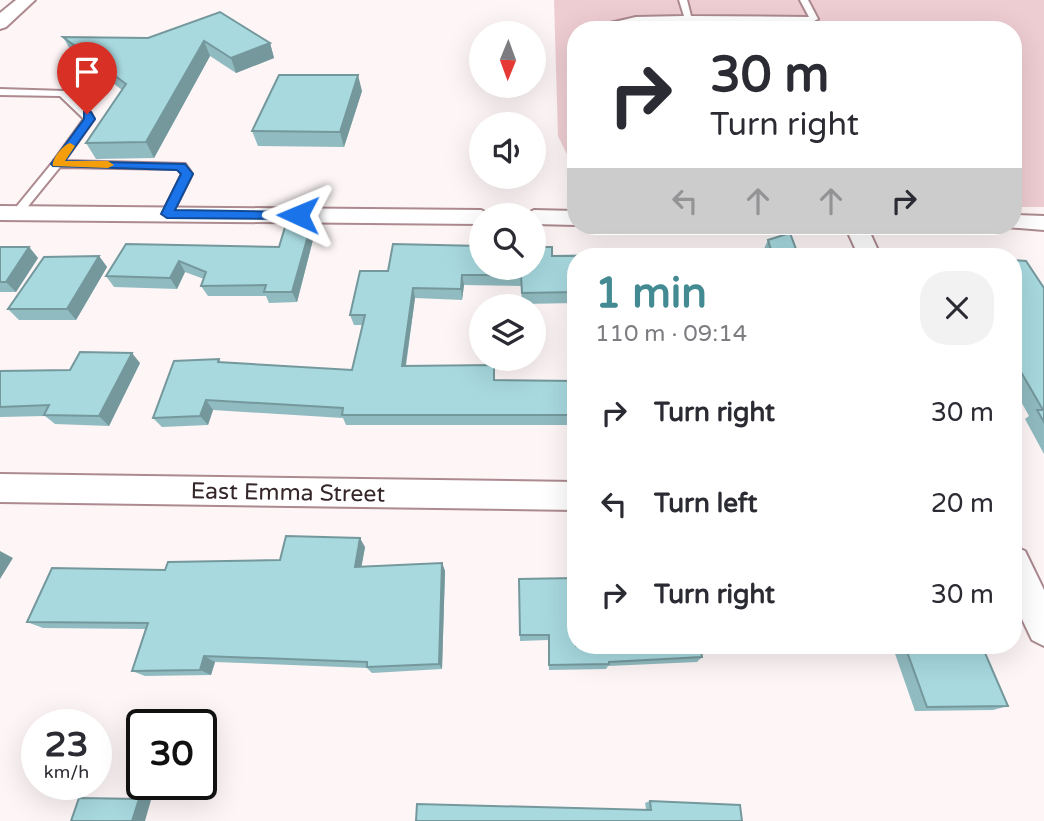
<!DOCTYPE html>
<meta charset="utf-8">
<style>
:root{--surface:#fff;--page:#f2f2f3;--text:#2b2b33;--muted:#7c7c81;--accent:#438a92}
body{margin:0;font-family:"Varela Round",sans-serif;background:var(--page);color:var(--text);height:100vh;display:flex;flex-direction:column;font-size:26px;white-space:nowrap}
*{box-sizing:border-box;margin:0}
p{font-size:23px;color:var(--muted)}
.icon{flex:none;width:38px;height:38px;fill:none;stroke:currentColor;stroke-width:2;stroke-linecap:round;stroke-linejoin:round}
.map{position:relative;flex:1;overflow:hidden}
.panel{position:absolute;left:567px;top:248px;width:455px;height:406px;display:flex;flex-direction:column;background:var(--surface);border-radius:28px;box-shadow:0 7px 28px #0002}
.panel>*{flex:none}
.hud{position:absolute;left:567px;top:21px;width:455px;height:214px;border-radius:28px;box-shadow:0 7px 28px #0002;background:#fff;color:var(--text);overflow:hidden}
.needle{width:46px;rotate:181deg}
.tools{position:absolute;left:469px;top:21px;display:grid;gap:14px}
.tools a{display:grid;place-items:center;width:77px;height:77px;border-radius:50%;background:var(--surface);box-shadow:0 7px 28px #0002;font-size:35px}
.speed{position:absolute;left:21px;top:709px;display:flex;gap:14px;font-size:35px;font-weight:700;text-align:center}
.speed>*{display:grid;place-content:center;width:91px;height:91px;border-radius:50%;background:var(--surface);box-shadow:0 7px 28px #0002;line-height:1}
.speed small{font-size:18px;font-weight:400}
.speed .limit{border:4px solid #111;border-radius:10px;background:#fff;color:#111}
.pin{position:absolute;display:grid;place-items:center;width:60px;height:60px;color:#fff;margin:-72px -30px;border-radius:50% 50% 50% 0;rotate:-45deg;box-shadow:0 0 7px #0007}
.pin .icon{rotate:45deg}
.me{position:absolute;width:77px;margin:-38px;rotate:271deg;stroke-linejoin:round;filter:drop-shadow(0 0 5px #0008)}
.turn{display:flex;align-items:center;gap:24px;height:147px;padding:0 28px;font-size:32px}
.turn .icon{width:91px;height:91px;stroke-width:2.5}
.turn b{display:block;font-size:49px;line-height:60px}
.lanes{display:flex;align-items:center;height:66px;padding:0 28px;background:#0003;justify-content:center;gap:35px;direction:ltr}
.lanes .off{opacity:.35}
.round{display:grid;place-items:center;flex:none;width:74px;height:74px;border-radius:28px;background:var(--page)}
.headline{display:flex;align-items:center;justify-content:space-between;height:119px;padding:0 28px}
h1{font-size:42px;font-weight:800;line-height:52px;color:var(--accent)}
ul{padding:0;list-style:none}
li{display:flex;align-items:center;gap:21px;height:91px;padding:0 28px}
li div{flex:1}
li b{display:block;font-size:26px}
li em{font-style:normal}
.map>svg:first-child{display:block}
</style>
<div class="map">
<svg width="1044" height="821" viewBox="0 0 1044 821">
<rect width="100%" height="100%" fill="#fdf5f6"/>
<!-- green -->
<path fill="#eecdd2" d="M554,0H1044V207H1013V30H576V173L558,136Z"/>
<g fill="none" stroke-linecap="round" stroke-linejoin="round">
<!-- service casing -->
<g stroke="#ac8a8f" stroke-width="4">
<path id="service" d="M679,0H687L691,16L809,17L800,0H808L818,19L814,21H636L617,26L616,30H608L610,23L636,17L684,16Z
M0,89L65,91L90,112L94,119L64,161L185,164L192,174L171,216H163L162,214L182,174L178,169L60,167L21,215H13V211L53,162L84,119L60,96L0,95Z"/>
</g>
<!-- minor casing -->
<g stroke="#ac8a8f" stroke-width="4">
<path id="minor" d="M0,206L481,210L491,215H481V224L0,220Z
M534,210L576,211V225L534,224V215H524Z
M1013,215L1044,216V230L1005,227L1013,226Z
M845,226H867L881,257H859Z
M0,474L576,482V510L0,502Z
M1013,546L1025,551L1044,590V646L1032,640L1013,600Z"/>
</g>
<!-- tertiary casing -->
<g stroke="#ac8a8f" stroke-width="4">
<path id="tertiary" d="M16,0H35L6,27L0,29V13Z"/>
</g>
<!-- service -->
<use href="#service" fill="#fff" fill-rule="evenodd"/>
<!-- minor -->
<use href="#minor" fill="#fff" fill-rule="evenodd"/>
<!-- tertiary -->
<use href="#tertiary" fill="#fff" fill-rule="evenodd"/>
</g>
<!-- wall -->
<path fill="#90bbc0" d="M63,37L270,43L274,58L236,73L210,56L154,158L96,159L86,143L122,90L71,51Z
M362,91L344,147L258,146L252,131Z
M316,228L297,302L269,303L266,296H208L201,286L204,279L185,272L177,289L114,287L106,276L126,244L279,247Z
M768,240L799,257H765L763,251Z
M0,247H29L38,258L16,292H0Z
M691,252L745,255L576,257V303L522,304L521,286L464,285L462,300L415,298L406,366L495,380L576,381V425H346L343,418L213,410L208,425L162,427L153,418L219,359L221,362L352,370L362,325H354L350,315L388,271L552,256L690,254Z
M99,256L107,267L76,320H19L8,309Z
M1013,260L1044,288V454L1025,419L1029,416L1013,387Z
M140,363L109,426L55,424L45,416L0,417V371L70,370Z
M365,547L361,567L442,563L445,571L442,669L372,673L367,668L215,662L211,675L145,676L132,671L145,629L43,628L27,622L165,570L280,560Z
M519,579L702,657L697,662L608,666L606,669L549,670L548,640L520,641Z
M820,646H982L1008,706L993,710L915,711L893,648Z
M650,801L742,821L646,809L645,803Z"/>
<!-- shaded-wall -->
<path fill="#75989c" d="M204,41L210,56L154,158L146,142Z
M270,43L274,58L236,73L231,58Z
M358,75L362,91L344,147L340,132Z
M313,218L316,228L297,302L292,292Z
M29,247L38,258L16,292L6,282Z
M99,256L107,267L76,320L67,309Z
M179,261L185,272L177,289L170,278Z
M462,275L464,285L462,300L461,289Z
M413,288L415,298L404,376L402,366Z
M132,353L140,363L109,426L99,416Z
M206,400L213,410L208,425L200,416Z
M360,538L365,547L360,575L355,567Z
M0,551L13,558L0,579Z
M442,563L445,571L442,669L439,664Z
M204,656L215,662L211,675L200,670Z
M139,799L151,800L145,821H132Z"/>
<!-- building -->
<path fill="#a7d9df" stroke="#75989c" stroke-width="2" d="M220,12L270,43L231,58L204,41L146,142L86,143L126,84L63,37L148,38Z
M279,75H358L340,132L252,131Z
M289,214L313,218L292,292H264L266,285L201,286L206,272L179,261L170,278L106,276L126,244L279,247Z
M790,233L799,257H773L768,240Z
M393,244L481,246V268H534V247H552V256L691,254V252L745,255L746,257H576V292L522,293L521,275H462L461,289L413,288L402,366L494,365V380L576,381V415H342L343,408L206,400L200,416L153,418L174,361L219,359L218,362L352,370L365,315H350L360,271H388Z
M0,247H29L6,282H0Z
M99,256L67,309H8L44,257Z
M1013,260L1026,261L1044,288V422L1037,410H1043L1013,358Z
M80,352L132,353L99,416L44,415L49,405L0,407V371L70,370Z
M286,536L360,538L355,567L442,563L439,664L367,667V662L204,656L200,670L132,671L148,623L27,622L52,568L165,570L168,562L280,560Z
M576,578V646H700L702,657L609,662V664L549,665V635H520L519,579Z
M905,646H982L1008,706L927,707Z
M79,798L139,799L132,821H71Z
M650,801L740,805L742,821H416L417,804L651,810Z"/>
<!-- route -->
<path fill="#1a73e8" stroke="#114b97" stroke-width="2" d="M84,112H91L95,119L65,161L185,164L193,174L175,210L298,212L304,215L298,219L167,218L161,214L181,174L177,170L53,166L51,164L84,119Z"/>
<!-- slow -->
<path fill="#f59e0b" d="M70,143L75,146L65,161H108L114,165L108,168L53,166C51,160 63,145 70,143Z"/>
<g text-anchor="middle" stroke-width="5" stroke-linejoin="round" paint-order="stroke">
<!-- street labels -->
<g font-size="23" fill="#352729" stroke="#fff">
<text transform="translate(288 492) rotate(1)" y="8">East Emma Street</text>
</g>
</g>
</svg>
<div class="tools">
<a><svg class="needle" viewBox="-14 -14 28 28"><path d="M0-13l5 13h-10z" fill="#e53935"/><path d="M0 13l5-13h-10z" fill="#7c7c81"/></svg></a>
<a><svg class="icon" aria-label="sound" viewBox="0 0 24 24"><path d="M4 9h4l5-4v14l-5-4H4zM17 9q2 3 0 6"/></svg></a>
<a><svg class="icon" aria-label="search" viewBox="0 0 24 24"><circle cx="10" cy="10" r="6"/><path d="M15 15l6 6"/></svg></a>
<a><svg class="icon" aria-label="layers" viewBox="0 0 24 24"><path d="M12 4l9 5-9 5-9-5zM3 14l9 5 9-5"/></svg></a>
</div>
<div class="speed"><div>23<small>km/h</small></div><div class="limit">30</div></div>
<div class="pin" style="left:87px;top:114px;background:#d93025"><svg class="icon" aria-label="arrive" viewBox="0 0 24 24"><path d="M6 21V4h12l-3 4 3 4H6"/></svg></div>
<svg class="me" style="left:298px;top:215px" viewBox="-20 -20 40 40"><path d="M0-17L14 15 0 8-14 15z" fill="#1a73e8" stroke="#fff" stroke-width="4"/></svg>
<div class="hud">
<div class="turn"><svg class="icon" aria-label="right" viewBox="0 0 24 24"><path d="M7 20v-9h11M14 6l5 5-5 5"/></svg><div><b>30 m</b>Turn right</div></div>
<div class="lanes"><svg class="icon off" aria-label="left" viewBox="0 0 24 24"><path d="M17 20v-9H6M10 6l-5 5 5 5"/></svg><svg class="icon off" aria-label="ahead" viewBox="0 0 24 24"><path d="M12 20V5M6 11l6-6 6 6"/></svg><svg class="icon off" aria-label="ahead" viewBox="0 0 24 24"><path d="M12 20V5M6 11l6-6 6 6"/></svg><svg class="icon" aria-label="right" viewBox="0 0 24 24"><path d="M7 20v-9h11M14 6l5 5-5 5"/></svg></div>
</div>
<section class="panel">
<div class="headline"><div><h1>1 min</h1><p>110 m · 09:14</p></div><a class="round"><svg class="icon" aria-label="close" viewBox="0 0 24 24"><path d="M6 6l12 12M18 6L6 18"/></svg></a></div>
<ul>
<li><svg class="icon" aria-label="right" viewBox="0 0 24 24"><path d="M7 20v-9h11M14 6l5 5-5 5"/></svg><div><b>Turn right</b></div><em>30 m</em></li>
<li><svg class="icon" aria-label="left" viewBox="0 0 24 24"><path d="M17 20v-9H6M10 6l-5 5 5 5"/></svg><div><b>Turn left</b></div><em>20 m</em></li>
<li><svg class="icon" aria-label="right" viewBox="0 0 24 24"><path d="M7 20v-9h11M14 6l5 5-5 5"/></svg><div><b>Turn right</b></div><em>30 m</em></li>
</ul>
</section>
</div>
